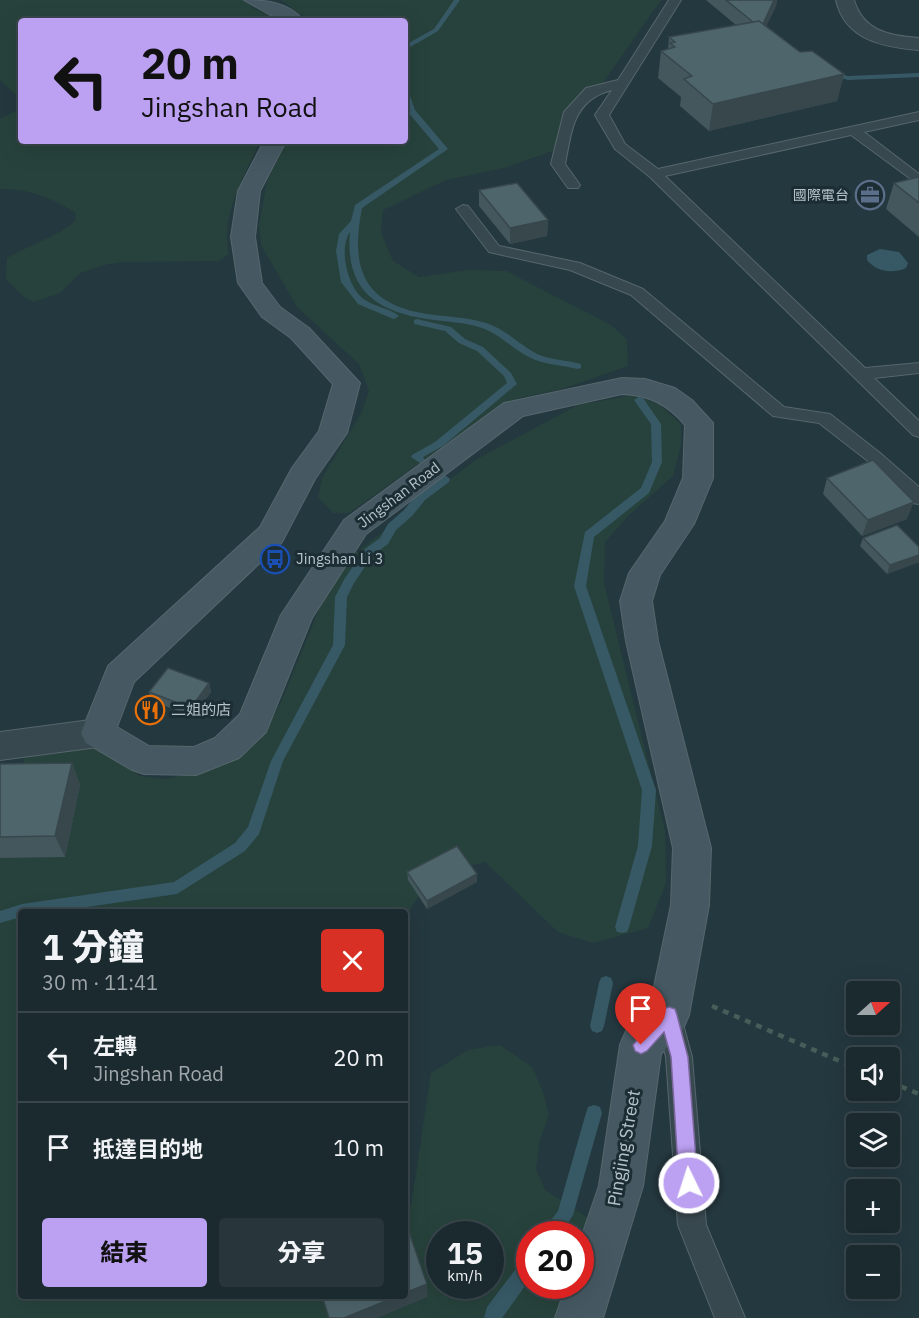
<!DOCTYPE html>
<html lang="zh-TW">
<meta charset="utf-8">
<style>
:root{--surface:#1b2a2f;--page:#28363b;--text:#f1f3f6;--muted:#a0a7aa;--line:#39464b;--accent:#bca0f2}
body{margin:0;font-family:"IBM Plex Sans","Noto Sans TC",sans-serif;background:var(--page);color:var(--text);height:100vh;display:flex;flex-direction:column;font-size:22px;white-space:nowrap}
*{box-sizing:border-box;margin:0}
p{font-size:20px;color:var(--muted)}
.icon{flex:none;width:33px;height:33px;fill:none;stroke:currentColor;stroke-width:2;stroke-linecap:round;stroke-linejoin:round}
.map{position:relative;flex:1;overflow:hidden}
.sheet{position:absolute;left:18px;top:909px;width:390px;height:390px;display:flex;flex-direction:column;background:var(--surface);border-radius:6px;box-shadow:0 6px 24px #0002,0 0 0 2px var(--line)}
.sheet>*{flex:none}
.guide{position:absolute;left:18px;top:18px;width:390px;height:126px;border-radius:6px;box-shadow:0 6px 24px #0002,0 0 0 2px var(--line);background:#bca0f2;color:#111;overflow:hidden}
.needle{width:39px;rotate:69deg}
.buttons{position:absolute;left:846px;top:981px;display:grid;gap:12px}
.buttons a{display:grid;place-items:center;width:54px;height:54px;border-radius:6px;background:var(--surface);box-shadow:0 6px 24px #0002,0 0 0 2px var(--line);font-size:30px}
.speed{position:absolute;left:426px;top:1221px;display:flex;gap:12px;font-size:30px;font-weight:700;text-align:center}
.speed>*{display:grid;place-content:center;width:78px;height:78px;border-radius:50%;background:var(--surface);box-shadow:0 6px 24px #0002,0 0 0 2px var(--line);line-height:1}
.speed small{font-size:15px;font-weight:400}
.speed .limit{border:9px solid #d22;background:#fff;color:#111}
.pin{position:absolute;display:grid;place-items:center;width:51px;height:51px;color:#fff;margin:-62px -26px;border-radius:50% 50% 50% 0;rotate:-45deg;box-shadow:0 0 6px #0007}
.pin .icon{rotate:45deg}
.me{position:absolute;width:66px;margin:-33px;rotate:356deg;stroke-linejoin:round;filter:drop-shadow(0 0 4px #0008)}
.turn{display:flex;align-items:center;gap:21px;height:126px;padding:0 24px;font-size:27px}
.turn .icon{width:78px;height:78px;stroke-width:2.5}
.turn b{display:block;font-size:42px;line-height:51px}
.round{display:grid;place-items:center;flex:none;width:63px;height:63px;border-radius:6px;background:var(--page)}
.summary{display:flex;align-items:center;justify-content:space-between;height:102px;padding:0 24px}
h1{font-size:36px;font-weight:800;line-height:45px}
.primary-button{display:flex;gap:12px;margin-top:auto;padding:12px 24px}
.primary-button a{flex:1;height:69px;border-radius:6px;background:var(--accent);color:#111;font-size:24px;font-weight:800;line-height:69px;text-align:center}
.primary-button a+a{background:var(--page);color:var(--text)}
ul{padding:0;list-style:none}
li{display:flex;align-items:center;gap:18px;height:90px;padding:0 24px;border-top:2px solid var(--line)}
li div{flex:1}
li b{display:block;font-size:22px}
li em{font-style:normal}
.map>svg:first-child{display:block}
</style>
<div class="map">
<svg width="919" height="1318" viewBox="0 0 919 1318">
<rect width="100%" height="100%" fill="#24383f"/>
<!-- green -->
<path fill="#27423c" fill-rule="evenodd" d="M0,0H245L253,8L281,21H21V100L0,80Z
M281,0H661L571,128L564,147L504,168L446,180L383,210L381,232L393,261L419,277L469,270L506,271L611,325L627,340L628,366L562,389L519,398L445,445L349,513H333L318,497L322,478L362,412L369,391L359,364L297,307L261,245L259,225L267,181L287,141H405V21H310Z
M21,108V141H260C245,175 220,215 229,254L219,261L124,262L104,265L80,273L60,293L34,302L24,297L6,279L7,258C29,245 57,237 75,221L76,213C54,198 26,188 0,189V119Z
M634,395L660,405L681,424V445L673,476L629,515L605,542L604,583L665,831L666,883L648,928L593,943L558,932L485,862C447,872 422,881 405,920V912H21V1296H405V1224L412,1200L431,1073L468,1050L500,1045L532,1067L543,1092L549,1115L540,1140L536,1169L545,1190L593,1221L575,1318H0V831H5L26,753L91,744L140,776L166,779L210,769L237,759L260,740L281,702L323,600L353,555L477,459L578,405ZM440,1234H490V1286H440ZM530,1234H580V1286H530Z"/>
<!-- water -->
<path fill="#375966" d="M880,249L899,252L908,263L906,268C892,274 877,272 867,260V255Z"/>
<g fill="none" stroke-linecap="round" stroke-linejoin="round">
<!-- stream -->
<path fill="#375966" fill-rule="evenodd" d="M454,0H460L438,31L405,50V45L434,29Z
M826,70L848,76L919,73V77L848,80L826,74Z
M405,91L409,93L415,110L448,149L362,208C350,268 363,304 427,314C447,317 467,317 486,323C506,329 519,345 537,354C550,360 567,360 581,364V368L578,369C562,365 544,365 529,357C512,349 500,334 482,328C465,322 446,322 427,319C375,311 345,289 350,232C338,249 348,289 365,300C375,307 389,308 399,316L394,319L391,318L358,304L341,282L336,251L339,234L351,221L355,205L439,149L407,111Z
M417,319L451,327L465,339L483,347L511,373L517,384L443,446L423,457L425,460L420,463L411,457L412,455L435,442L507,383L504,376L477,351L459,343L445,331L414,324V320Z
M639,397L643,398L661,424L662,462L649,493L594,537L586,586L656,790L652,846L629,927L627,932L622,933L617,932L615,927L638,846L642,790L574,586L585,532L641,488L652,462L651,424L634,400Z
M445,475L450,479L449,482L425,500L412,516L396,530L388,544L373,555L354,583L347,597L345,645L283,761L259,834L245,851L177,894L52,912H21V917L0,923V911L22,904L174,882L235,843L248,827L271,761L333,645L335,597L345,578L365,549L380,538L388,524L404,510L417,494Z
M606,976L611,978L613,983L604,1026L602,1031L597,1033L592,1031L590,1026L599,983L601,978Z
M594,1105L600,1107L602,1113L573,1215L561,1234H543L545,1228L558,1211L586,1113L588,1107Z
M530,1256V1279L502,1318H484L487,1307L524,1258Z"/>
<!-- lane casing -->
<g stroke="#56666d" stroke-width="2">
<path id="lane" d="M669,0H681L609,115L625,144L658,169L919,112V120L864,132L919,174V185L851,135L665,176L865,368L919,363V373L874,378L919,421V437L913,435L650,177L615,149L595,115L612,90C573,100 572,130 565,164L580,185L578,188H568L551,164L564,112L586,88L618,80Z
M463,205L468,206L499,246L580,263L643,289L784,407L830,414L880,453L919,487V504L912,503L868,461L819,423L773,416L631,295L570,270L489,252L456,209Z
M669,1003L678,1006L692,1057L706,1225L745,1318H715L678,1225L666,1057L656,1015L660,1006Z"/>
</g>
<!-- street casing -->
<g stroke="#56666d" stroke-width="2">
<path id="street" d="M836,0H854C863,31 890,36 919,38V50C883,47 845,40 836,0Z
M98,719L110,723L115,733L110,743L98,747L0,760V732Z"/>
</g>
<!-- secondary casing -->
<g stroke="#56666d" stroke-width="2">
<path id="secondary" d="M244,0C265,0 290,2 304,21H281Z
M264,141H286L260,191L255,237L262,283L280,307L309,328L360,383L347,433L315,479L282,542L134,682L117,727L149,746L194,747L215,738L240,714L281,615L344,520L504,403L622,378L645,379L675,388L692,400L713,423V478L694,524L660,575L652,601L658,641L711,848L709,905L689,1015L683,1029L661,1054L643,1186L603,1318H555L566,1286H580V1241L599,1186L620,1045L626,1031L650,1006L671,905L673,848L626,641L620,601L629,573L665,521L683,478L685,425C668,404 648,395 622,394L523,416L366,534L312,618L266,732L239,758L196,775L144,774L132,770L86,743L81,733L108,666L260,527L292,468L319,431L333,384L291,338L262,317L238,283L231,237L238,191Z"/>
</g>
<!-- path -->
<path stroke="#465e59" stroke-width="4.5" stroke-dasharray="6 6" stroke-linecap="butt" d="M712,1006L856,1068
M890,1082L919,1094"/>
<!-- lane -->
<use href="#lane" fill="#38484f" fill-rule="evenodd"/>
<!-- street -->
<use href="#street" fill="#38484f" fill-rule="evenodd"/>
<!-- secondary -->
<use href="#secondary" fill="#465962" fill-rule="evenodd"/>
</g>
<!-- wall -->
<path fill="#43575d" d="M706,0H777L776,6L766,26L800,52L844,74L837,101L709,131L680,106L681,97L658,78L661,51L668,49L669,37L736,25Z
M919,177V237L886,209L894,183Z
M479,190L548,220L547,236L510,244L479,206Z
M827,478L907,519L862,536L823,494Z
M863,538L919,547V562L887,574L860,546Z
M209,683L211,692L193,716L151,701L149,692Z
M72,763L80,785L65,857L0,858V764Z
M407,872L477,874V882L427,909L408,880Z"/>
<!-- shaded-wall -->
<path fill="#37474c" d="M774,0H777L776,6L758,44L761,29Z
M844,74L837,101L709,131L713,104Z
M548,220L547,236L510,244V228Z
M914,502L907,519L862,536L868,520Z
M919,555V562L887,574L890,565Z
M209,683L211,692L193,716L191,708Z
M72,763L80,785L65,857L55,836Z
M477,874V882L427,909V901Z
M427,1284L428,1297L377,1318H344L398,1296H405V1293Z"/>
<!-- building -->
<path fill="#4e656c" stroke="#37474c" stroke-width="1.5" d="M726,0H774L763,24L759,21L753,22Z
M759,21L800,52L812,51L844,74L713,104L684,79L692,76L661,51L675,47L670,43L675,42L669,37Z
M919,177V203L894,183Z
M517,183L548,220L510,228L479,190Z
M873,460L914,502L868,520L827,478Z
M897,525L919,547V555L890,565L863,538Z
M168,668L209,683L191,708L149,692Z
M72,763L55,836L0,837V764Z
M457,846L477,874L427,901L407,872Z
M405,1220L427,1284L405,1293Z
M322,1296H398L344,1318H329Z"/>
<!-- route -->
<path fill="#bca0f2" stroke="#7a689d" stroke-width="1.5" d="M669,1007L675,1009L677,1015L688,1057L698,1183L695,1190L689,1192L682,1190L679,1183L671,1057L664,1032L647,1051L641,1054L635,1051L633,1045L663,1009Z"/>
<!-- icons -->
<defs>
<g id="office-ring" transform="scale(1.5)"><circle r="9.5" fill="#1d2d34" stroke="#5c6f8a" stroke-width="1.5"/><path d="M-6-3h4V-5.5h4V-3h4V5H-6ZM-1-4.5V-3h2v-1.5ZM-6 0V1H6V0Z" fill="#5c6f8a"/></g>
<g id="bus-ring" transform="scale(1.5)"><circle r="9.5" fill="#1d2d34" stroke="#1a4fb4" stroke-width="1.5"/><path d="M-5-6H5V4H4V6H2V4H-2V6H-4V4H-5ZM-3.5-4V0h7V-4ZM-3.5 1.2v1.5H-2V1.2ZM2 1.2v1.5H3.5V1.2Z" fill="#1a4fb4"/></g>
<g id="restaurant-ring" transform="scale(1.5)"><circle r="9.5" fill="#1d2d34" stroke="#e8710a" stroke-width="1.5"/><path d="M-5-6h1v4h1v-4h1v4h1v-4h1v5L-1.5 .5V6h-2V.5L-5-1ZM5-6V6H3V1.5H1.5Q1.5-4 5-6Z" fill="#e8710a"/></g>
</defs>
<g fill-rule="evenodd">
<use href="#office-ring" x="870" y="195"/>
<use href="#bus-ring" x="275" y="559"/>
<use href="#restaurant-ring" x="150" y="710"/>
</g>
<g text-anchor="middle" stroke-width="6" stroke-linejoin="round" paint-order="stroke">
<!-- far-poi labels -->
<g font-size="14" fill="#b4c3ca" stroke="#1d2d34" text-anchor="end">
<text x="849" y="200">國際電台</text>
</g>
<!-- street labels -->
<g font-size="15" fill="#b4c3ca" stroke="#1d2d34">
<text transform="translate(399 495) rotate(-37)" y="5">Jingshan Road</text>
</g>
<!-- poi labels -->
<g font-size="15" fill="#b4c3ca" stroke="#1d2d34" text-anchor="start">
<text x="296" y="564">Jingshan Li 3</text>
<text x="171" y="715">二姐的店</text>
</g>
<!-- near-street labels -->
<g font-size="18" fill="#b4c3ca" stroke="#1d2d34">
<text transform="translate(624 1148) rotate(-80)" y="6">Pingjing Street</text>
</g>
</g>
</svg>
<div class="buttons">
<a><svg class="needle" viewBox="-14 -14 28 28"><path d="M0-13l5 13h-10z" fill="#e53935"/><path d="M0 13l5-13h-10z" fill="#a0a7aa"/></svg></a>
<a><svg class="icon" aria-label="sound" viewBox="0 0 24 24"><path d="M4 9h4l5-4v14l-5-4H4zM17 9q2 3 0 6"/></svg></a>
<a><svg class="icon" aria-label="layers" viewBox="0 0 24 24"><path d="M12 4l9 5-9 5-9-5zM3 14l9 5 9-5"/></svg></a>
<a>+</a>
<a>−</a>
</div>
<div class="speed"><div>15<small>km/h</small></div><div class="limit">20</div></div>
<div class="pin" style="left:641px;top:1045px;background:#d93025"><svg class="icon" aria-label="arrive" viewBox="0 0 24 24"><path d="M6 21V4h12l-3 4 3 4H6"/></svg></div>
<svg class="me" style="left:689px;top:1183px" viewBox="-20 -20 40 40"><circle r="17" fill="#bca0f2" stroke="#fff" stroke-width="3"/><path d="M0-11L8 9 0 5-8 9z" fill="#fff"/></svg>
<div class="guide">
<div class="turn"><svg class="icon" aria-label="left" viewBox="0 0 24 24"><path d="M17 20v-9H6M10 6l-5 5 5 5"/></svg><div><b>20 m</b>Jingshan Road</div></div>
</div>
<section class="sheet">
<div class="summary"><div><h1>1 分鐘</h1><p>30 m · 11:41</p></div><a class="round" style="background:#d93025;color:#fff"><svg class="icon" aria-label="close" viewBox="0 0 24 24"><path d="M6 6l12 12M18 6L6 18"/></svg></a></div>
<ul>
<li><svg class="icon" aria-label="left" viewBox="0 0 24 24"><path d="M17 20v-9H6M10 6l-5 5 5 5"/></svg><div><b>左轉</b><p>Jingshan Road</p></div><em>20 m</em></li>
<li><svg class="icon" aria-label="arrive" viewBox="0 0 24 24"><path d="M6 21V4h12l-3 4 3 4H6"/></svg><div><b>抵達目的地</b></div><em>10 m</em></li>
</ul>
<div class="primary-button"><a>結束</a><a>分享</a></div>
</section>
</div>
